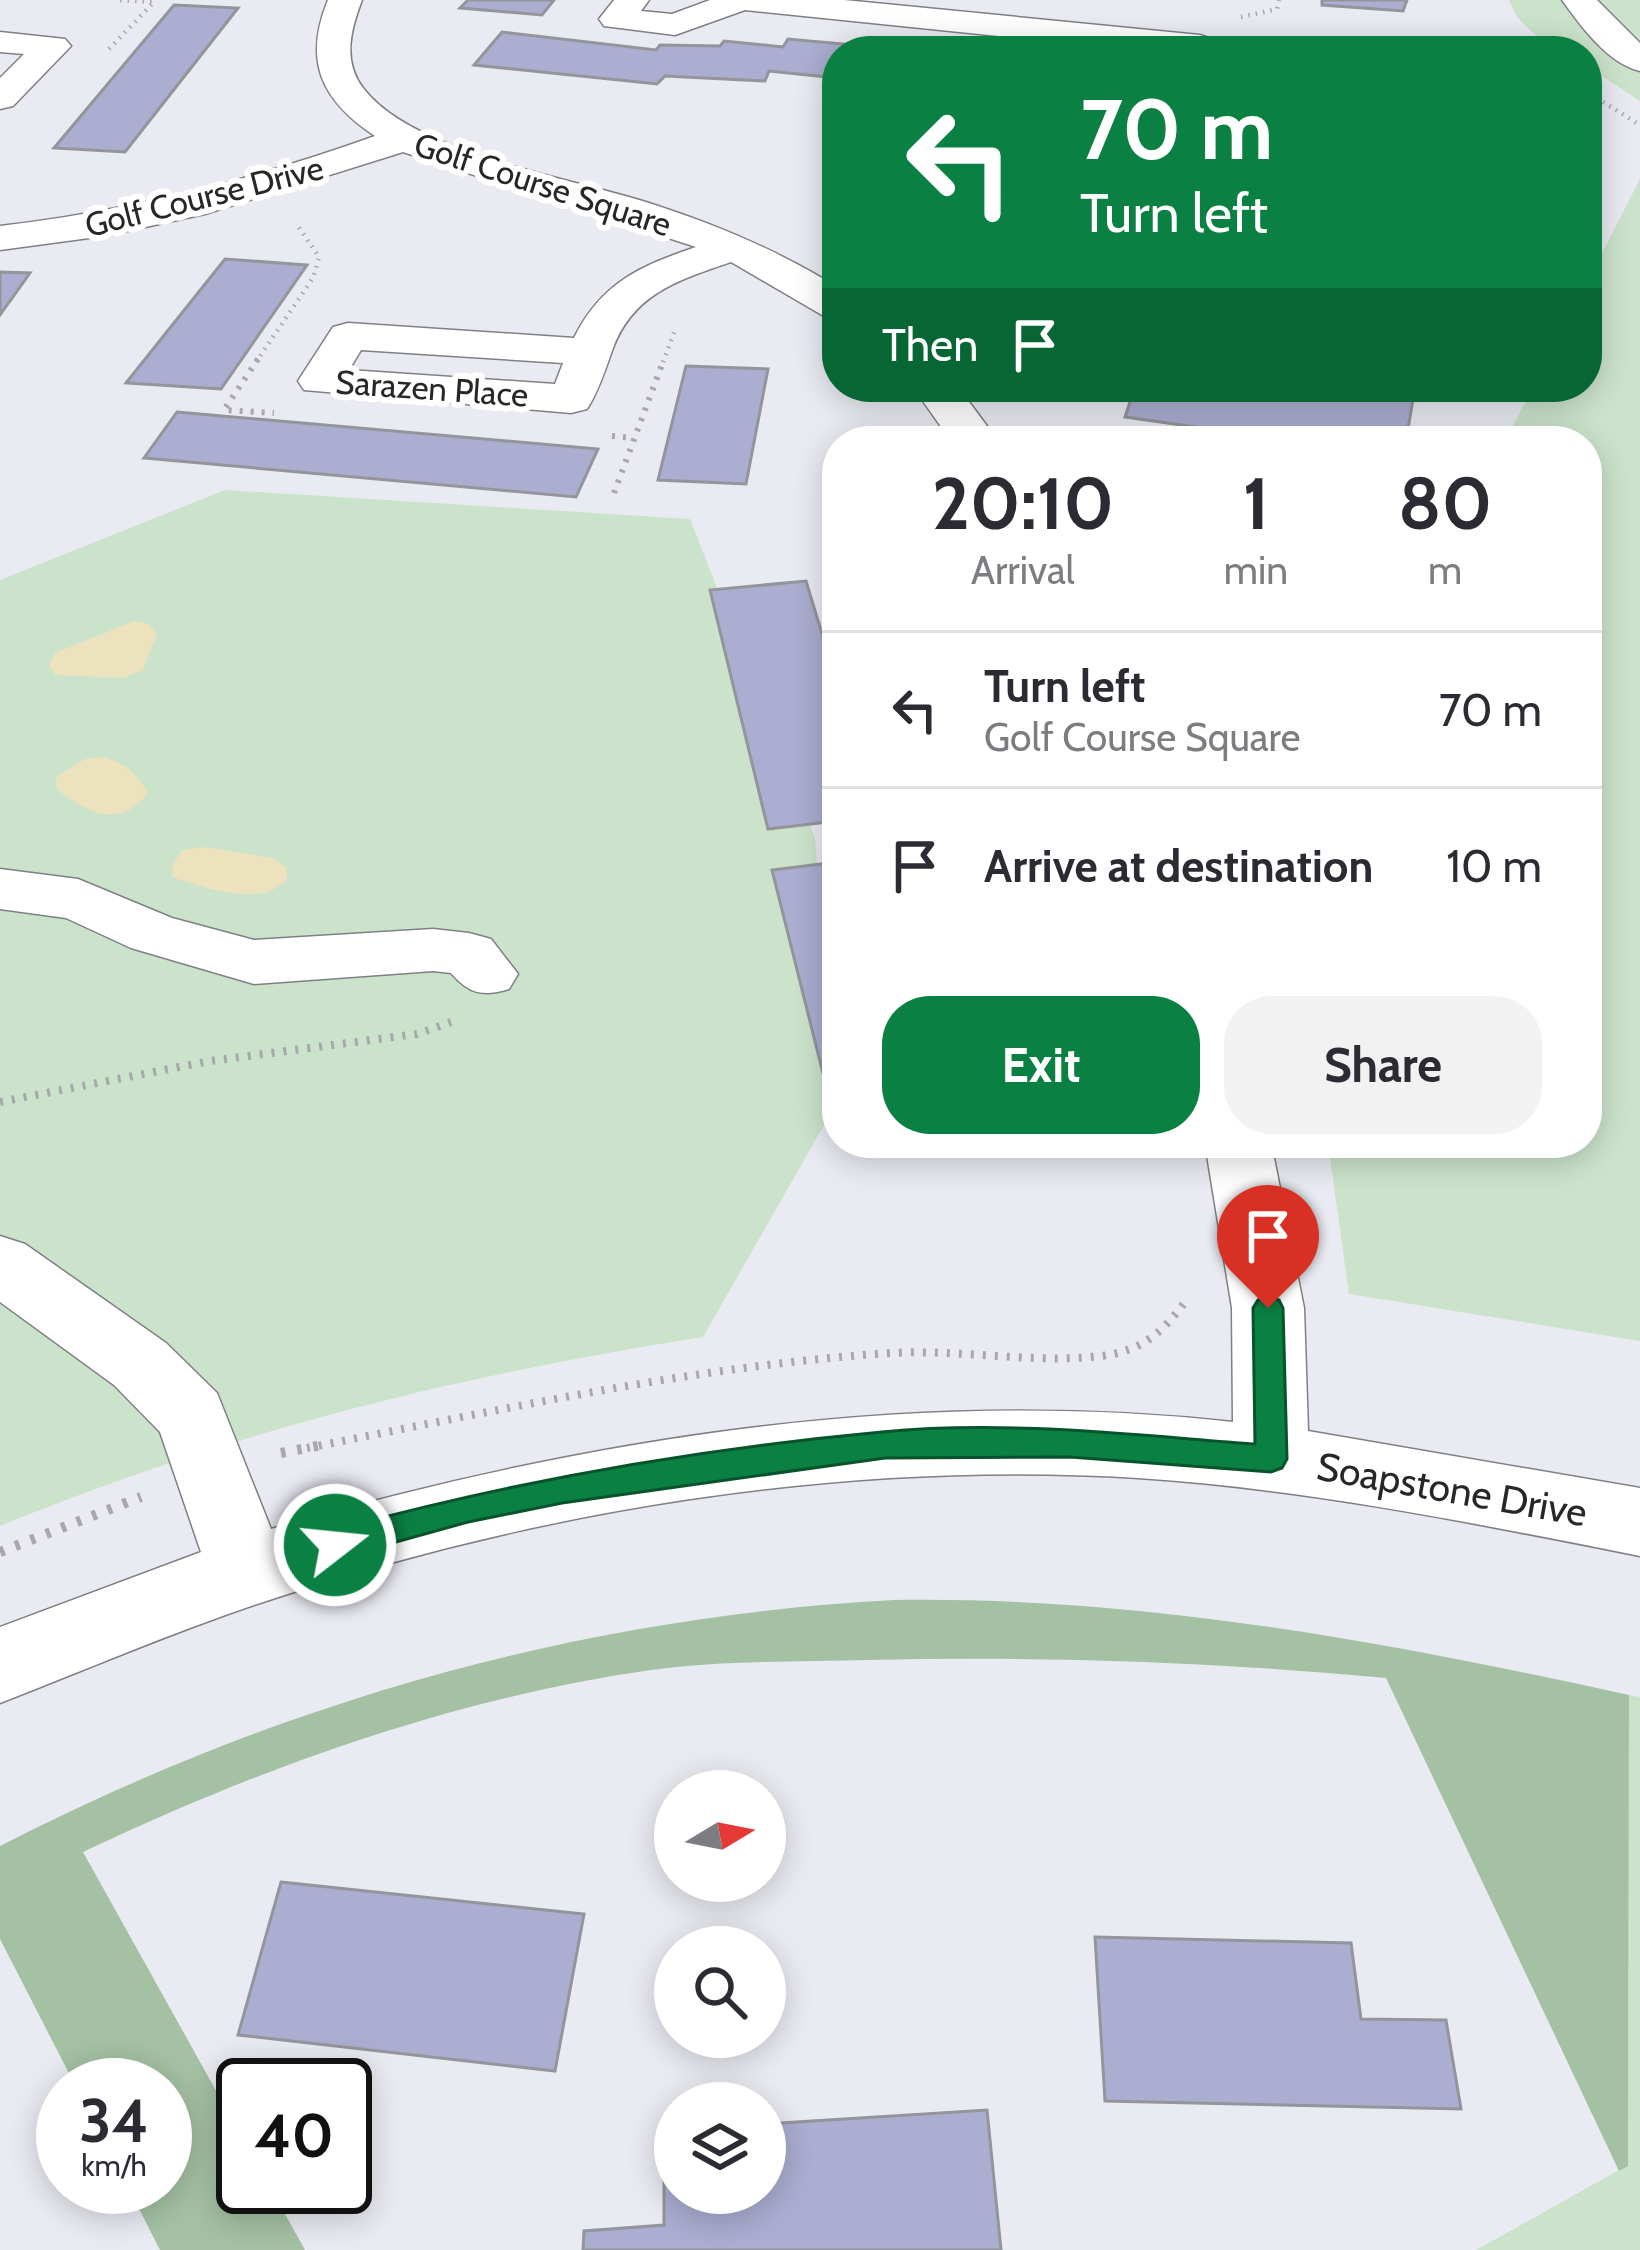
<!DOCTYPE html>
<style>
:root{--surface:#fff;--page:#f2f2f3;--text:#2b2b33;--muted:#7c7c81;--line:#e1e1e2;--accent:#0b8043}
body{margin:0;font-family:Cabin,sans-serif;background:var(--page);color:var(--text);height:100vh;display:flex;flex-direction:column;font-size:45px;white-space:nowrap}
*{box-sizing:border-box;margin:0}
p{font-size:39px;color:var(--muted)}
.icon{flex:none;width:66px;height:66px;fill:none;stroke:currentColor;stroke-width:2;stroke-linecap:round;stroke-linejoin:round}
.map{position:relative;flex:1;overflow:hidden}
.details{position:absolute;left:822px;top:426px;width:780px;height:732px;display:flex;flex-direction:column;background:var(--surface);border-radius:48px;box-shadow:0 6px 30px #0003}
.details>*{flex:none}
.banner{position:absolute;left:822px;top:36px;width:780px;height:366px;border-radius:48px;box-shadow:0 6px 30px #0003;background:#0b8043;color:#fff;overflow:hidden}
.needle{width:78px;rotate:80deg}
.controls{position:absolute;left:654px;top:1770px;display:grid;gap:24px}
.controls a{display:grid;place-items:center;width:132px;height:132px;border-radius:50%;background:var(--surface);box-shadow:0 6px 30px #0003;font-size:60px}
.speed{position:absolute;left:36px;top:2058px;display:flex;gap:24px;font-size:60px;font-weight:700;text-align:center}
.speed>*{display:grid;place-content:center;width:156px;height:156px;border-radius:50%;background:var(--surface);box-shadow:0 6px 30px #0003;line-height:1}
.speed small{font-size:30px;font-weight:400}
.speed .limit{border:6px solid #111;border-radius:18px;background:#fff;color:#111}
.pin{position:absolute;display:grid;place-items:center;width:102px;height:102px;color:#fff;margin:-123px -51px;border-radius:50% 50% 50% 0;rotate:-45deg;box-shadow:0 0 12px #0007}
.pin .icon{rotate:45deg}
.me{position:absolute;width:132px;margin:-66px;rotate:74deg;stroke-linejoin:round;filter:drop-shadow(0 0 9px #0008)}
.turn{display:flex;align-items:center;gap:42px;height:252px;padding:0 60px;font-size:54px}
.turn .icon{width:156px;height:156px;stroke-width:2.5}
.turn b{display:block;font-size:84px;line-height:102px}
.then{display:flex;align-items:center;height:114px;padding:0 60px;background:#0003;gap:24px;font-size:45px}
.eta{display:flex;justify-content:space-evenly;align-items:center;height:204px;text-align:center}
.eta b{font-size:72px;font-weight:800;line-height:84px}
.cta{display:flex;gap:24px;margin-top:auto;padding:24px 60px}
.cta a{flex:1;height:138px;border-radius:48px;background:var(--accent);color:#fff;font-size:48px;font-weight:800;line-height:138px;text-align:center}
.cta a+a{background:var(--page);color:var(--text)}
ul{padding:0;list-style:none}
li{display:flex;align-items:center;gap:36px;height:156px;padding:0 60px;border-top:3px solid var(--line)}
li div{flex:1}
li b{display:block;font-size:45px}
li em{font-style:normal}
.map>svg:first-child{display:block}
</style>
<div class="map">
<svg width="1640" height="2250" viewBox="0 0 1640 2250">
<rect width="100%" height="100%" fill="#eaebf2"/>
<!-- green -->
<path fill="#cbe3cb" d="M1509,0H1640V101L1587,66V51C1555,51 1519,31 1509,0Z
M1640,179V1341L1349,1294L1328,1143H1587V441H1505L1533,387H1587V282Z
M225,490L690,519L815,838L835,1106L703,1337C456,1376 232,1431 0,1526V580Z
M1629,1695L1640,1697V2250H1476L1628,2165Z"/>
<!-- forest -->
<path fill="#a4c1a4" d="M894,1600C1142,1596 1387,1642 1629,1695L1628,2166L1619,2171L1386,1678C1214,1662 1042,1656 869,1660C797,1662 723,1660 651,1670C454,1698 262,1767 83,1852L243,2139V2187H270L305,2250H160L128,2187H165V2085H75L0,1939V1846C281,1702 578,1617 894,1600Z"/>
<!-- sand -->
<path fill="#ece2bd" d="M134,621L149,624L157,634L143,670L123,678L55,675L49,665L55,653Z
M102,757C126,763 135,772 148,793C121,829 87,814 57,789L56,777L85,759Z
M207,847L272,858L287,868V880C259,908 206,888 172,877L173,864L182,850Z"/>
<!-- building -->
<path fill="#abadd1" stroke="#94959b" stroke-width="3" d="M468,0H554L542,15L460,8Z
M1322,0H1407L1403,11L1322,5Z
M174,5L238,8L125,152L54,148Z
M502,32L656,50L660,45L720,46L724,41L783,47L788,39L909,50L837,51V78L769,71L765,81L665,76L657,84L474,65Z
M225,259L307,265L221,389L126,383Z
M0,272L30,273L0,315Z
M686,366L768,369L746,484L658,480Z
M1135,387H1327L1413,399L1406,441H1294L1125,417Z
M177,412L598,449L576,497L144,458Z
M806,581L837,683V821L768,829L710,590Z
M837,862V1129L772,870Z
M281,1882L584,1914L555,2071L238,2035Z
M1095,1937L1351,1943L1361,2019L1446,2020L1461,2109L1105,2101Z
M987,2110L1001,2250H583L584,2231L664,2225V2131L675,2130V2193H765V2124Z"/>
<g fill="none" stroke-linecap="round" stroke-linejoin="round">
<!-- minor casing -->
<g stroke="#7f8086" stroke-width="3">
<path id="minor" d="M328,0H362C351,29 342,60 363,88C413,154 573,178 652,204C717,225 779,251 837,287V319L822,315L731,262C679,280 634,293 613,348C606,367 599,391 587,409L571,413L304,390L298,381L333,327L348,323L574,338C601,283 640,266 696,247L403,152L205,214L104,236L0,250V226C129,211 253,180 375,136C321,100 303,61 328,0ZM361,350L563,363L555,384L349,370Z
M614,0H649L641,11L672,14L710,0H844L1200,35L1212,39L1218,46L1214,51H1146L745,10L675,35L604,26L599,19Z
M1562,0H1597L1640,43V71C1607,63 1581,26 1562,0Z
M0,32L65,39L71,46L13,106L0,109V78L24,54L0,52Z
M913,387H958L998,441H951Z
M0,869L78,879L172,918L254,940L433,929L469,933L491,939L518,974L509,989C483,997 469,994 451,973L433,971L254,984L131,948L66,918L0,909Z
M1205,1143H1271L1304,1308L1308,1431L1640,1488V1556C1474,1523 1307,1489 1138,1478C842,1460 535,1510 254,1605C168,1634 85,1670 0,1703V1627L201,1552L160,1432L114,1385L0,1302V1236L25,1244L166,1343L217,1393L271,1529C583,1439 908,1386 1233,1422L1232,1308Z"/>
</g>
<!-- path-far3 -->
<path stroke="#a7a7ad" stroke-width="4.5" stroke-dasharray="1.5 6" stroke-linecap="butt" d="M1241,17L1277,9L1279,0
M1256,43L1357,51
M109,49L154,2L118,0
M1603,102L1640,125
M256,362L313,278L319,257L296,223
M663,362L675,330"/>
<!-- path-far2 -->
<path stroke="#a7a7ad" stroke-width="6" stroke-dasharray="3 8" stroke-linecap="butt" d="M258,359L224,410L274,413
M612,436L634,438
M614,493L664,359"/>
<!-- path-far1 -->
<path stroke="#a7a7ad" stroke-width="8" stroke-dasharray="3 9" stroke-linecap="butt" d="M0,1102L210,1061L417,1034L451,1022
M307,1448C501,1410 694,1366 891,1353C961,1349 1033,1364 1101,1356C1143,1351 1164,1331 1188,1298"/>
<!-- path -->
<path stroke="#a7a7ad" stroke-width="10" stroke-dasharray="4.5 12" stroke-linecap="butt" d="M281,1453L322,1445
M0,1552L141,1497"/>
<!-- minor -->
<use href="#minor" fill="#fff" fill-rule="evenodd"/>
</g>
<!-- route -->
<path fill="#0b8043" stroke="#07532c" stroke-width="3" d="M1268,1296L1279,1300L1283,1308L1287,1459L1282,1468L1271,1472L1070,1457L885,1458L562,1503L468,1522L335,1559L324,1555L319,1545L324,1535L335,1530C514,1481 697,1449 882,1432C1005,1420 1132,1435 1255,1444L1253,1308L1258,1300Z"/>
<g text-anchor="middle" stroke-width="12" stroke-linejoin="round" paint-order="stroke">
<!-- far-street labels -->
<g font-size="33" fill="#27272a" stroke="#fff">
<text transform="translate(543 184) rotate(18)" y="12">Golf Course Square</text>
<text transform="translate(204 196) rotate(-14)" y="12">Golf Course Drive</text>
<text transform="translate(432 388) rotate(4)" y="12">Sarazen Place</text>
</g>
<!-- street labels -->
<g font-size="39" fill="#27272a" stroke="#fff">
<text transform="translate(1452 1489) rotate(10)" y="14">Soapstone Drive</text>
</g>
</g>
</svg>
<div class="controls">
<a><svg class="needle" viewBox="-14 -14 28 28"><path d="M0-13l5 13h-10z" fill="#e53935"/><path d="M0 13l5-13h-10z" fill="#7c7c81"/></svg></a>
<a><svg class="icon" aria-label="search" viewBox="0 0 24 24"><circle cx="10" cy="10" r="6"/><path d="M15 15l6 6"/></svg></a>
<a><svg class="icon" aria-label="layers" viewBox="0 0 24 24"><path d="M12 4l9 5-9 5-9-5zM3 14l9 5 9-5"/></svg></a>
</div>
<div class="speed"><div>34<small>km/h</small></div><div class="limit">40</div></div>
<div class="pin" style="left:1268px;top:1308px;background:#d93025"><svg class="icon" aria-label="arrive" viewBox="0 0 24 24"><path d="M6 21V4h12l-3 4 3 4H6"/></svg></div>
<svg class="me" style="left:335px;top:1545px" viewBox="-20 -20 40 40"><circle r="17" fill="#0b8043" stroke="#fff" stroke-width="3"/><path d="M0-11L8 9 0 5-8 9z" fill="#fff"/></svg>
<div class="banner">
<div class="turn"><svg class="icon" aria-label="left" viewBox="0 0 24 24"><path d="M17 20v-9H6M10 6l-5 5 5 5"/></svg><div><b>70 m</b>Turn left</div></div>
<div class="then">Then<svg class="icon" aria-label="arrive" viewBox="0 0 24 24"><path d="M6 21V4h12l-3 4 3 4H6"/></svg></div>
</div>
<section class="details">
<div class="eta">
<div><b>20:10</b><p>Arrival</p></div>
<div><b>1</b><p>min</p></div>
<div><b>80</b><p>m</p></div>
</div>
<ul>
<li><svg class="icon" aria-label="left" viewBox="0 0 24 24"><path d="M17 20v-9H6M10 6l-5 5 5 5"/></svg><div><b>Turn left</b><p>Golf Course Square</p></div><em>70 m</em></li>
<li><svg class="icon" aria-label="arrive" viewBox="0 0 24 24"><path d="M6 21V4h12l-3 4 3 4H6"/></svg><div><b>Arrive at destination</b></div><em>10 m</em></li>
</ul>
<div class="cta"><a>Exit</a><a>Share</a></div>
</section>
</div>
